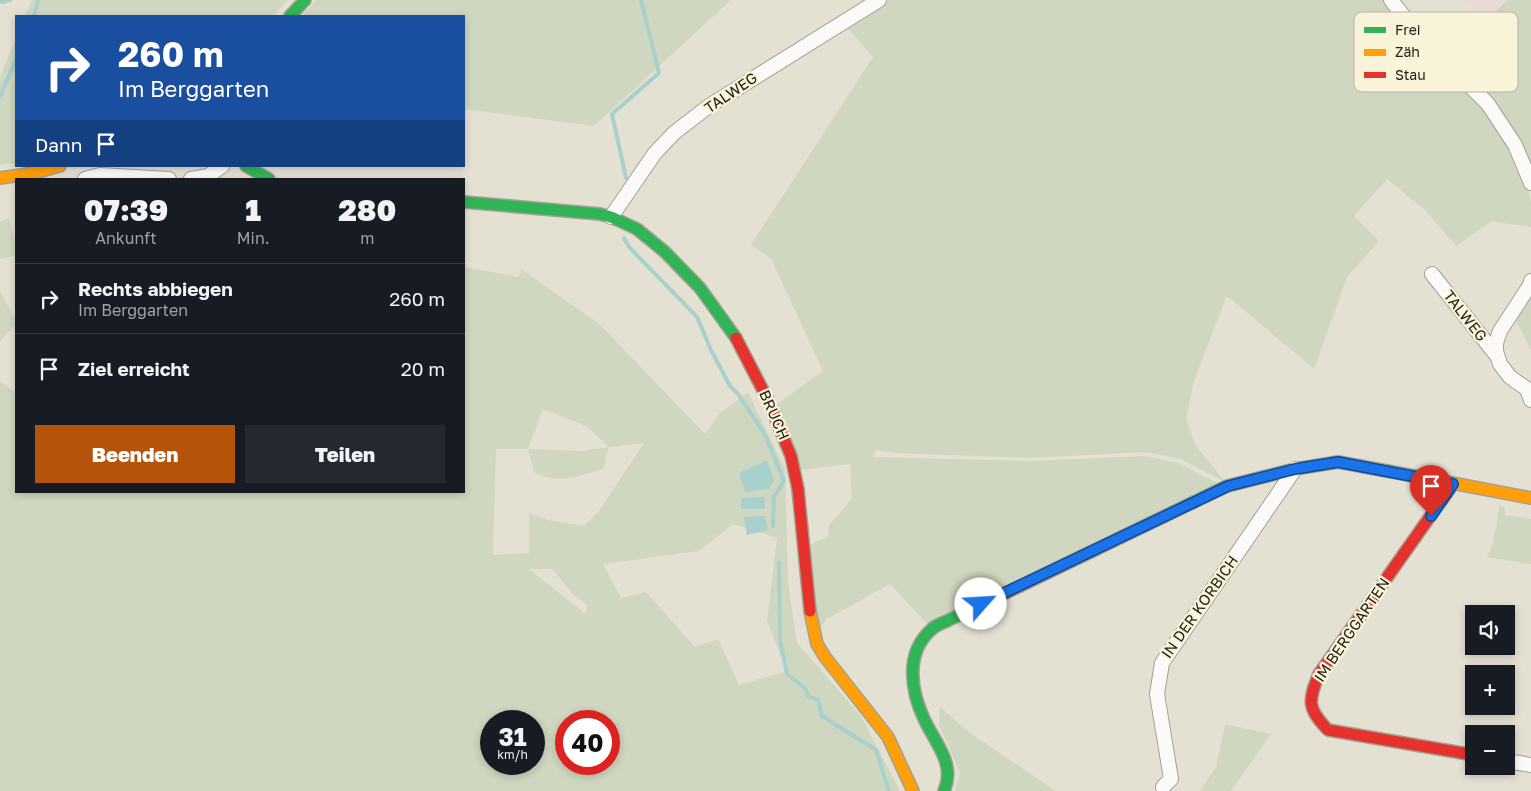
<!DOCTYPE html>
<html lang="de">
<meta charset="utf-8">
<style>
:root{--surface:#171b24;--page:#242831;--text:#f1f3f6;--muted:#9ea1a6;--line:#363941;--accent:#b45309}
body{margin:0;font-family:"Golos Text",sans-serif;background:var(--page);color:var(--text);height:100vh;display:flex;flex-direction:column;font-size:19px;white-space:nowrap}
*{box-sizing:border-box;margin:0}
p{font-size:16px;color:var(--muted)}
.icon{flex:none;width:28px;height:28px;fill:none;stroke:currentColor;stroke-width:2;stroke-linecap:round;stroke-linejoin:round}
.map{position:relative;flex:1;overflow:hidden}
.details{position:absolute;left:15px;top:178px;width:450px;height:315px;display:flex;flex-direction:column;background:var(--surface);border-radius:0px;box-shadow:0 2px 8px #0003}
.details>*{flex:none}
.guide{position:absolute;left:15px;top:15px;width:450px;height:152px;border-radius:0px;box-shadow:0 2px 8px #0003;background:#1a4fa0;color:#fff;overflow:hidden}
.fabs{position:absolute;left:1465px;top:605px;display:grid;gap:10px}
.fabs a{display:grid;place-items:center;width:50px;height:50px;border-radius:0px;background:var(--surface);box-shadow:0 2px 8px #0003;font-size:25px}
.speed{position:absolute;left:480px;top:710px;display:flex;gap:10px;font-size:25px;font-weight:700;text-align:center}
.speed>*{display:grid;place-content:center;width:65px;height:65px;border-radius:50%;background:var(--surface);box-shadow:0 2px 8px #0003;line-height:1}
.speed small{font-size:12px;font-weight:400}
.speed .limit{border:8px solid #d22;background:#fff;color:#111}
.pin{position:absolute;display:grid;place-items:center;width:42px;height:42px;color:#fff;margin:-51px -21px;border-radius:50% 50% 50% 0;rotate:-45deg;box-shadow:0 0 5px #0007}
.pin .icon{rotate:45deg}
.me{position:absolute;width:55px;margin:-28px;rotate:64deg;stroke-linejoin:round;filter:drop-shadow(0 0 4px #0008)}
.turn{display:flex;align-items:center;gap:18px;height:105px;padding:0 20px;font-size:22px}
.turn .icon{width:65px;height:65px;stroke-width:2.5}
.turn b{display:block;font-size:35px;line-height:42px}
.then{display:flex;align-items:center;height:48px;padding:0 20px;background:#0003;gap:10px;font-size:19px}
.eta{display:flex;justify-content:space-evenly;align-items:center;height:85px;text-align:center}
.eta b{font-size:30px;font-weight:800;line-height:35px}
.button{display:flex;gap:10px;margin-top:auto;padding:10px 20px}
.button a{flex:1;height:58px;border-radius:0px;background:var(--accent);color:#fff;font-size:20px;font-weight:800;line-height:58px;text-align:center}
.button a+a{background:var(--page);color:var(--text)}
ul{padding:0;list-style:none}
li{display:flex;align-items:center;gap:15px;height:70px;padding:0 20px;border-top:1px solid var(--line)}
li div{flex:1}
li b{display:block;font-size:19px}
li em{font-style:normal}
.map>svg:first-child{display:block}
</style>
<div class="map">
<svg width="1531" height="791" viewBox="0 0 1531 791">
<rect width="100%" height="100%" fill="#e4e1d3"/>
<!-- industrial -->
<path fill="#e9d9d7" d="M1464,0H1507L1486,21Z"/>
<!-- green -->
<path fill="#cfd7c0" fill-rule="evenodd" d="M32,0H288L273,16H25Z
M316,0H731L594,126L464,109V16H302Z
M889,0H1386L1485,108L1512,148L1526,181L1531,202V227L1492,221L1456,246L1425,210L1387,179L1354,216L1379,241L1347,277L1314,369L1231,299L1226,297L1193,384L1186,419L1195,445L1224,480L1223,481L1180,459L1146,452L1031,458L895,453L875,450L874,457L1030,461L1145,456L1178,463L1222,485L929,626L890,584L827,619L813,636L799,550L828,536L829,525L852,499L850,464L792,471L770,409L823,371L771,259L751,245L873,57L848,28Z
M1507,0H1531V172L1449,60Z
M16,38V163L0,165V77Z
M9,218L16,243V256L0,259V222Z
M464,267L519,277L521,269L598,323L705,434L718,415L748,392L785,469L788,583L797,643L861,716L900,791H0V381L16,393V491H464ZM543,409L586,426L609,447L583,451L528,449ZM644,443L599,511L584,526L548,520L529,513V553L493,555L496,449H528L534,472C559,485 578,476 603,469L609,447ZM733,524L777,538L767,621L787,671L739,685L718,639L695,647L646,592L621,598L603,564L699,551ZM529,569H552L573,594L587,605L586,614ZM491,721H534V764H491ZM566,721H609V764H566Z
M1531,288V350L1513,314Z
M0,292L16,320V324L0,341Z
M1500,505L1504,507L1506,515L1531,519V564L1487,557L1493,543Z
M940,707L970,733L1056,791H955L960,772L939,725Z
M1225,724L1271,734L1231,791H1200L1216,767Z"/>
<!-- water -->
<path fill="#a8d0cd" d="M767,460L774,480L769,489L745,492L739,473Z
M764,497L765,509H741V498Z
M765,516L768,530L747,535L744,517Z"/>
<g fill="none" stroke-linecap="round" stroke-linejoin="round">
<!-- stream -->
<path stroke="#a8d0cd" stroke-width="4" d="M0,1L2,2L10,0
M34,16L38,0
M0,97L16,59
M626,178L612,114L659,73L641,0
M624,238L629,247L697,317L711,350L730,386L738,394L765,435L784,481L774,497L773,526
M779,563L780,641L787,674L805,688L808,696L818,700L822,716L876,750L889,791"/>
<!-- street casing -->
<g stroke="#a3a196" stroke-width="16">
<path id="street" d="M1391,0L1415,31L1488,104L1515,145L1531,183
M85,179L100,175L169,179
M191,179L208,176L222,166
M611,217L655,153L674,133L709,106L879,0
M1432,274L1497,356
M1531,281L1530,285L1500,331L1496,343V351L1500,364L1510,377L1527,389L1531,400
M1506,761L1531,765
M1163,787L1171,779L1157,694L1162,663L1295,469"/>
</g>
<!-- fast casing -->
<g stroke="#a3a196" stroke-width="14">
<path id="fast" d="M290,16L305,0
M246,166L269,179
M464,202L600,214L611,217L637,229L665,252L700,288L736,338
M1194,502L1227,486L1295,469L1338,462L1431,479
M944,791C956,765 936,744 925,721C911,692 904,653 932,629C936,625 943,623 949,620C961,614 974,608 987,602"/>
</g>
<!-- slow casing -->
<g stroke="#a3a196" stroke-width="14">
<path id="slow" d="M0,178L34,173L60,166
M1431,479L1531,498
M810,611L817,644L825,657L888,737L913,791"/>
</g>
<!-- jam casing -->
<g stroke="#a3a196" stroke-width="14">
<path id="jam" d="M736,338L768,400L791,456L798,489L810,611
M1453,484L1319,674C1308,701 1307,708 1328,730L1474,755
M987,602L1194,502"/>
</g>
<!-- street -->
<use href="#street" stroke="#fbfaf8" stroke-width="14"/>
<!-- fast -->
<use href="#fast" stroke="#30b455" stroke-width="11"/>
<!-- slow -->
<use href="#slow" stroke="#ff9f0a" stroke-width="11"/>
<!-- jam -->
<use href="#jam" stroke="#e5322d" stroke-width="11"/>
</g>
<g fill="none" stroke-linecap="round" stroke-linejoin="round">
<!-- route casing -->
<g stroke="#114b97" stroke-width="12">
<path id="route" d="M981,604L1228,486L1295,469L1338,462L1453,484L1431,516"/>
</g>
<!-- route -->
<use href="#route" stroke="#1a73e8" stroke-width="9"/>
</g>
<g text-anchor="middle" stroke-width="4.5" stroke-linejoin="round" paint-order="stroke">
<!-- street labels -->
<g font-size="15" fill="#242218" stroke="#f8f3d9">
<text transform="translate(731 93) rotate(-34)" y="5">TALWEG</text>
<text transform="translate(1465 316) rotate(52)" y="5">TALWEG</text>
<text transform="translate(774 415) rotate(66)" y="5">BRUCH</text>
<text transform="translate(1200 607) rotate(-55)" y="5">IN DER KORBICH</text>
<text transform="translate(1352 630) rotate(-56)" y="5">IM BERGGARTEN</text>
</g>
</g>
<!-- legend -->
<rect x="1354" y="12" width="164" height="80" rx="8" fill="#f8f3d9" stroke="#b8b49f" stroke-width="1"/>
<rect x="1364" y="27" width="22" height="6" fill="#30b455"/>
<rect x="1364" y="49" width="22" height="7" fill="#ff9f0a"/>
<rect x="1364" y="72" width="22" height="6" fill="#e5322d"/>
<g font-size="14" fill="#242218">
<text x="1395" y="35">Frei</text>
<text x="1395" y="57">Zäh</text>
<text x="1395" y="80">Stau</text>
</g>
</svg>
<div class="fabs">
<a><svg class="icon" aria-label="sound" viewBox="0 0 24 24"><path d="M4 9h4l5-4v14l-5-4H4zM17 9q2 3 0 6"/></svg></a>
<a>+</a>
<a>−</a>
</div>
<div class="speed"><div>31<small>km/h</small></div><div class="limit">40</div></div>
<div class="pin" style="left:1431px;top:516px;background:#d93025"><svg class="icon" aria-label="arrive" viewBox="0 0 24 24"><path d="M6 21V4h12l-3 4 3 4H6"/></svg></div>
<svg class="me" style="left:981px;top:604px" viewBox="-20 -20 40 40"><circle r="19" fill="#fff"/><path d="M0-13L10 11 0 6-10 11z" fill="#1a73e8"/></svg>
<div class="guide">
<div class="turn"><svg class="icon" aria-label="right" viewBox="0 0 24 24"><path d="M7 20v-9h11M14 6l5 5-5 5"/></svg><div><b>260 m</b>Im Berggarten</div></div>
<div class="then">Dann<svg class="icon" aria-label="arrive" viewBox="0 0 24 24"><path d="M6 21V4h12l-3 4 3 4H6"/></svg></div>
</div>
<section class="details">
<div class="eta">
<div><b>07:39</b><p>Ankunft</p></div>
<div><b>1</b><p>Min.</p></div>
<div><b>280</b><p>m</p></div>
</div>
<ul>
<li><svg class="icon" aria-label="right" viewBox="0 0 24 24"><path d="M7 20v-9h11M14 6l5 5-5 5"/></svg><div><b>Rechts abbiegen</b><p>Im Berggarten</p></div><em>260 m</em></li>
<li><svg class="icon" aria-label="arrive" viewBox="0 0 24 24"><path d="M6 21V4h12l-3 4 3 4H6"/></svg><div><b>Ziel erreicht</b></div><em>20 m</em></li>
</ul>
<div class="button"><a>Beenden</a><a>Teilen</a></div>
</section>
</div>
